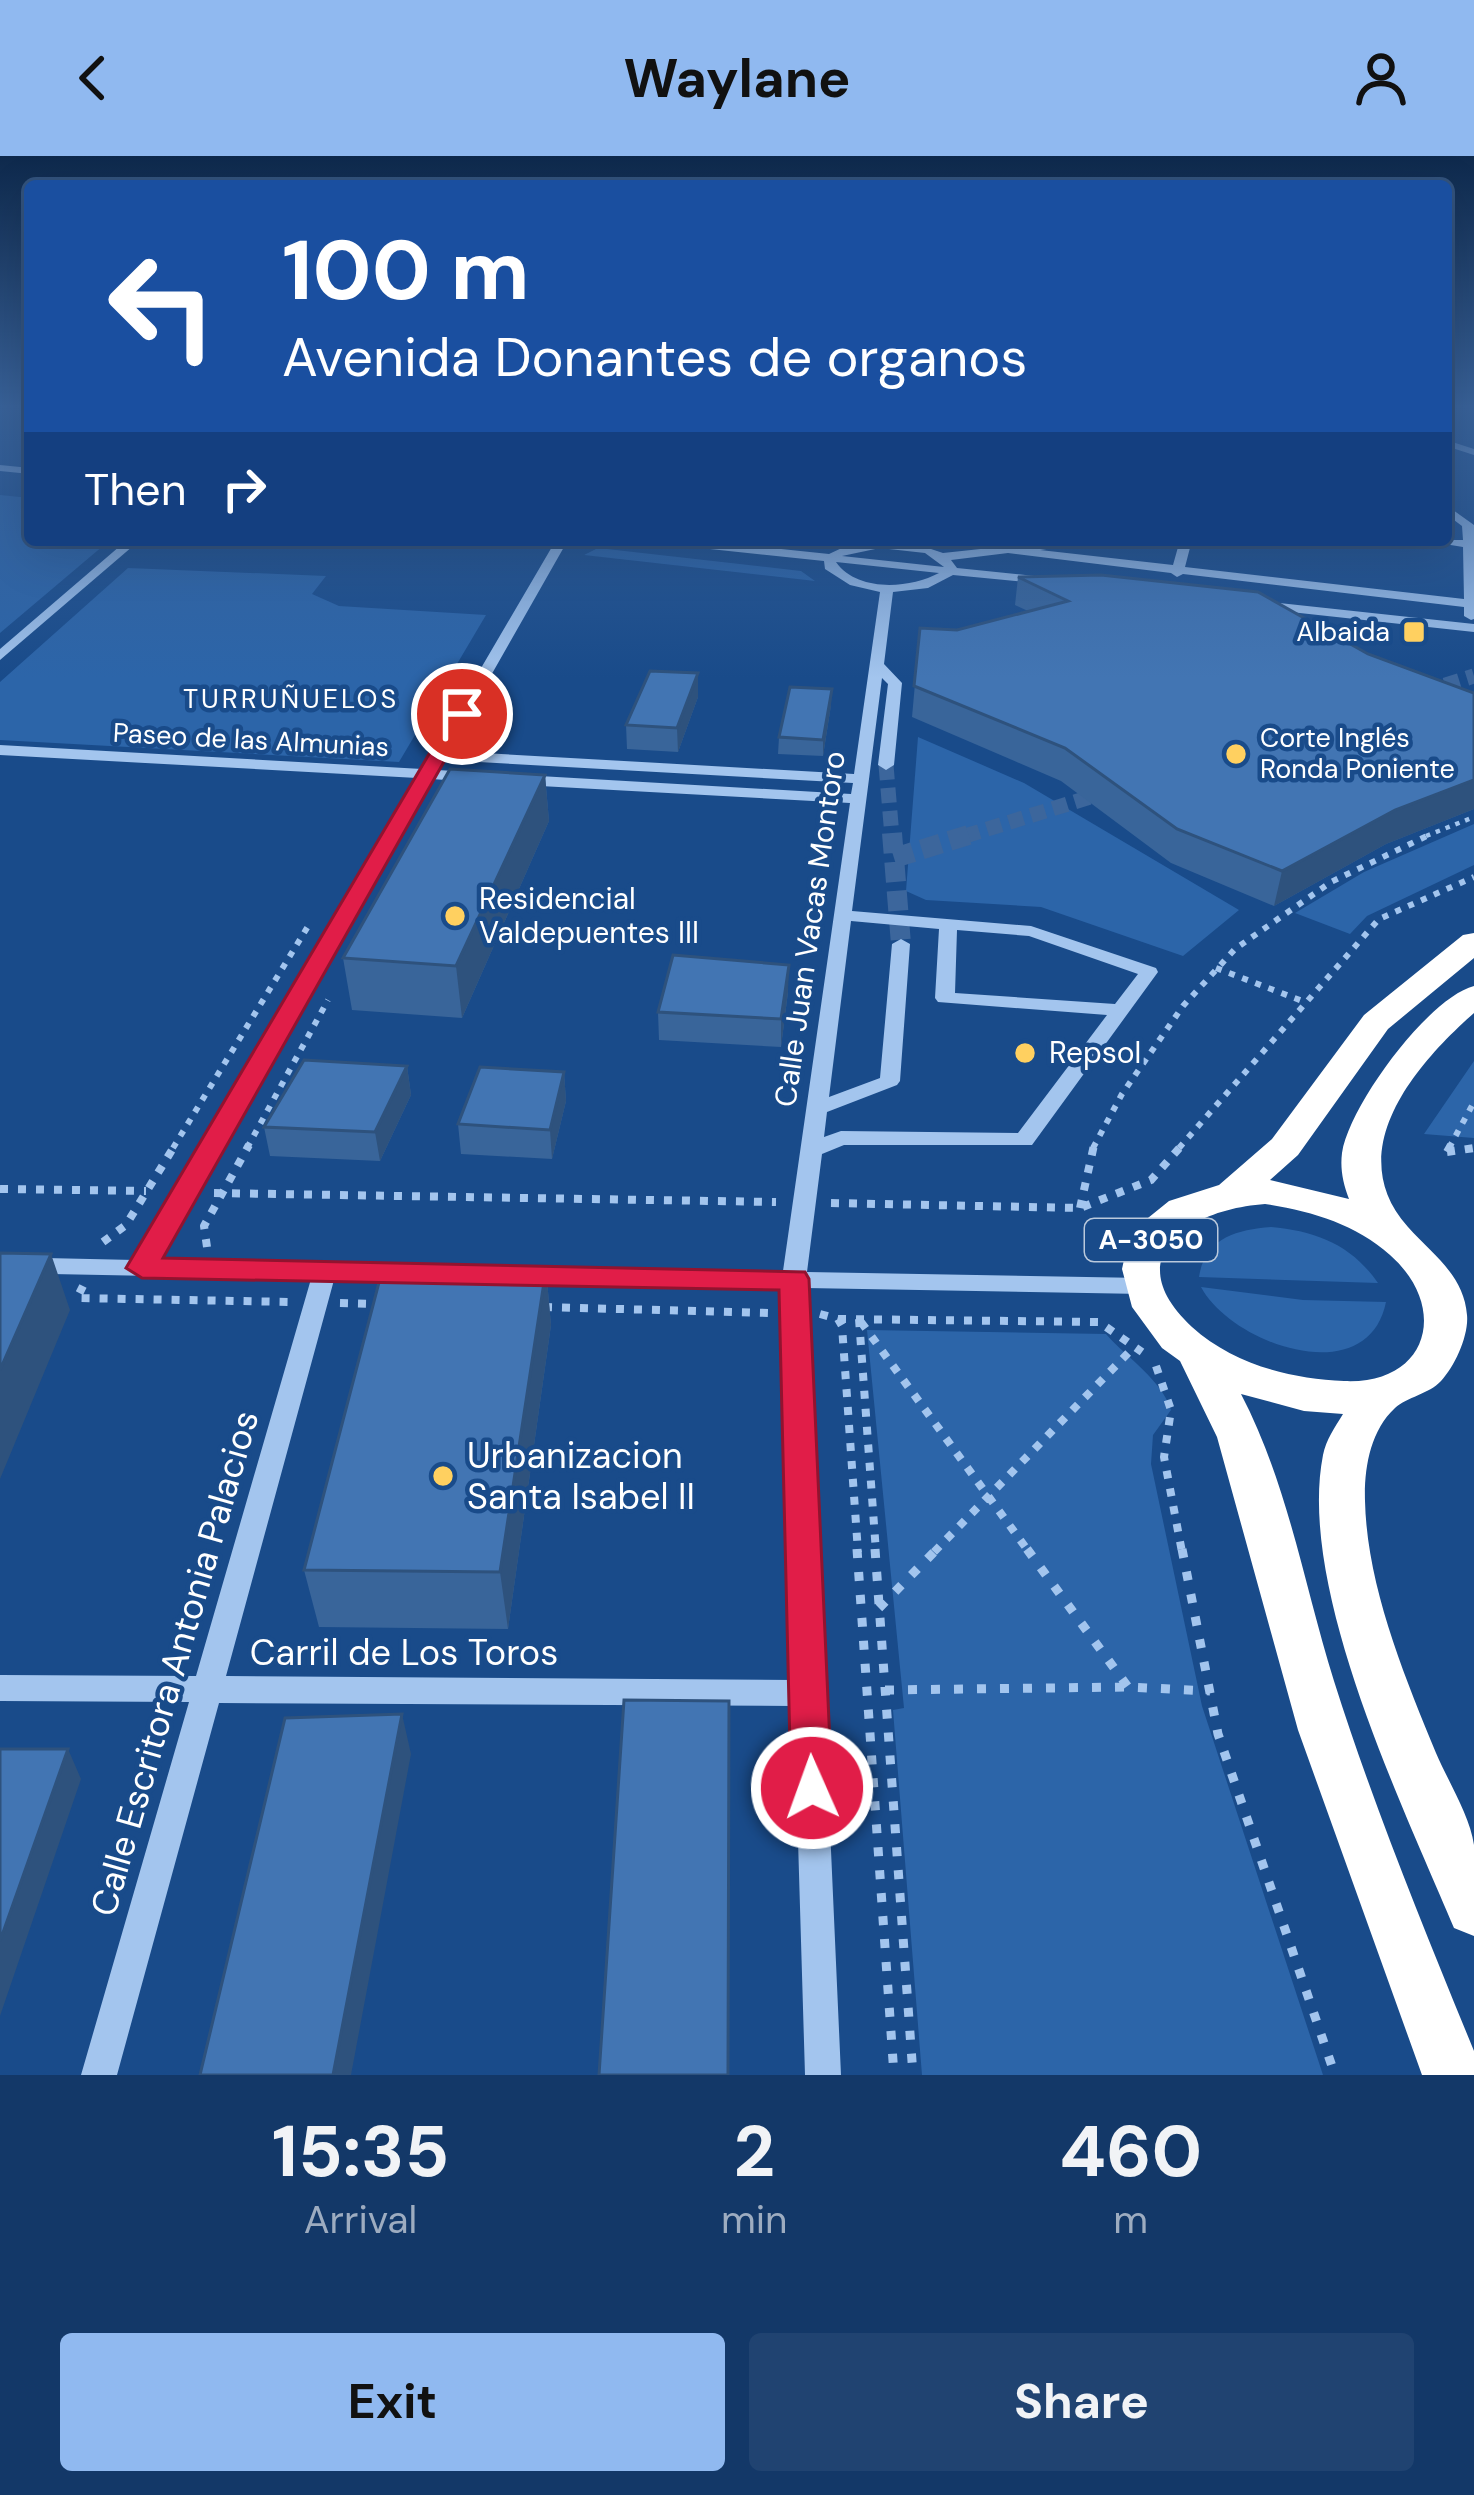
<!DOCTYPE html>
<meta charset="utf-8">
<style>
:root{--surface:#133868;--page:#204371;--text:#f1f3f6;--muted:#9dacc0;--line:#32527c;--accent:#90b9f0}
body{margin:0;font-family:"DM Sans",sans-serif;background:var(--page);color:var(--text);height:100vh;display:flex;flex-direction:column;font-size:45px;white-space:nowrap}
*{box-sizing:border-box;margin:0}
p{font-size:39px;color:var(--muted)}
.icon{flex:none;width:66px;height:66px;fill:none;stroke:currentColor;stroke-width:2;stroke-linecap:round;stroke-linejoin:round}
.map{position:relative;height:1919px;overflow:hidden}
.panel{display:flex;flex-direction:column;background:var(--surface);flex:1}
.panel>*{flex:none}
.banner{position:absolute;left:24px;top:24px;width:1428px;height:366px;border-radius:12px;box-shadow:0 12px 48px #0002,0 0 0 3px var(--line);background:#1a4fa0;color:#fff;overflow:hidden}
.pin{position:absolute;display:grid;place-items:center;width:102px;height:102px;color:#fff;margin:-51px;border:6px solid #fff;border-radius:50%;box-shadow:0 3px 12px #0007}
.me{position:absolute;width:132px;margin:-66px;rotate:358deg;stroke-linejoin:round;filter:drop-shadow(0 0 9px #0008)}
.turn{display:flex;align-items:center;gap:42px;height:252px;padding:0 60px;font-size:54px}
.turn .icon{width:156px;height:156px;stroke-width:2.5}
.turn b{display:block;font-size:84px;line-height:102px}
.then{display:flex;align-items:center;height:114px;padding:0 60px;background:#0003;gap:24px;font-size:45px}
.eta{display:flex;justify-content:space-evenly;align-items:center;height:204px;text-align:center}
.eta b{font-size:72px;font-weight:700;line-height:84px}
.action{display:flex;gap:24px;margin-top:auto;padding:24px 60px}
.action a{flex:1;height:138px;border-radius:12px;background:var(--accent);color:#111;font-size:48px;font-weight:700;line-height:138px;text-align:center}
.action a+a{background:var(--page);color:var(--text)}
header{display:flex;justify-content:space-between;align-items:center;height:156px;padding:0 60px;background:var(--accent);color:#111;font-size:54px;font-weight:700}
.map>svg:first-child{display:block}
</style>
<header><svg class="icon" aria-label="back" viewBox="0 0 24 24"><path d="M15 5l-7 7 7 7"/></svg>Waylane<svg class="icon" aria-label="person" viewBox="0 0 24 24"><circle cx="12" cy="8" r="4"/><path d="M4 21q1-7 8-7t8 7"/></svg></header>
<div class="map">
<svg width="1474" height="1919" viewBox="0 0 1474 1919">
<rect width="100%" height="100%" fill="#194b8a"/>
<!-- green -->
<path fill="#2c65a9" d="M0,339L30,342V384H110L0,477Z
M598,392L801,415L815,425L584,399Z
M128,412L326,420L312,438L339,450L486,459L399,606L0,584V526Z
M918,581L1024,627L1239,754L1183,800L1041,751L926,744L906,735Z
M1474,668V709L1367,760L1350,778L1295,757L1364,716Z
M1474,905V982L1424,978Z
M1271,1071C1316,1075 1352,1089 1378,1127L1199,1121C1205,1082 1236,1074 1271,1071Z
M1201,1131L1303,1144L1386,1146C1368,1236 1232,1189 1201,1131Z
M867,1174L1106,1178C1128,1203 1161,1223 1171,1254L1153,1279L1151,1308L1202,1550L1323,1919H922L893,1554L904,1552Z"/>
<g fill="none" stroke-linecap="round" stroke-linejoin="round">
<!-- minor-tunnel-far1 -->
<path stroke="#3c669c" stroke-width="15" stroke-dasharray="15 8" stroke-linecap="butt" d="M1423,536L1474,520
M886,609L892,680
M965,680L1113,634"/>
<!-- minor-tunnel -->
<path stroke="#3c669c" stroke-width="20" stroke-dasharray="20 9" stroke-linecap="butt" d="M892,677L901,788
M894,702L975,677"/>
<!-- path-far4 -->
<path stroke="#a3c5ee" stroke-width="3" stroke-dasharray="3 4.5" stroke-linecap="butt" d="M582,387L606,384"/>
<!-- path-far3 -->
<path stroke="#a3c5ee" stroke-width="4.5" stroke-dasharray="4.5 6" stroke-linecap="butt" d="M1426,680L1474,661"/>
<!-- path-far2 -->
<path stroke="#a3c5ee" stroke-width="6" stroke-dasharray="6 8" stroke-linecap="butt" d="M1216,812L1305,846
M173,992L310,767
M247,992L328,844
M1093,992L1122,938L1183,850L1235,793L1331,726L1433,677
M1179,992L1379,763L1474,721
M1449,992L1474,946"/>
<!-- path-far1 -->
<path stroke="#a3c5ee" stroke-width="8" stroke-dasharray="8 10" stroke-linecap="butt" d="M1447,996L1451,989
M1447,996L1474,992
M0,1033L146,1035
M214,1037L776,1046
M831,1047L1080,1052L1151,1024L1182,989
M1080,1052L1094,989
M103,1086L126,1069L175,989
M207,1091L204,1070L249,989
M83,1130L77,1142L291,1146
M340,1147L381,1148
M544,1151L770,1157
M820,1158L838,1163L842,1170L858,1396
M838,1163L1099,1166L1142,1196
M859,1163L876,1396
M861,1166L1029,1396
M1156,1210L1171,1254L1164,1301L1182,1396
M934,1396L1135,1190"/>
<!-- path -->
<path stroke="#a3c5ee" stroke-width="9" stroke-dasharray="9 14" stroke-linecap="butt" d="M857,1393L894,1919
M875,1393L913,1919
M1027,1393L1128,1531
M1182,1393L1218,1578L1335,1919
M879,1452L937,1393
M885,1534L1128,1531L1210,1535"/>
<!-- minor -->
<path fill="#a3c5ee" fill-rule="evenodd" d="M1446,284L1474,293V299L1446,290Z
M0,309L30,312V318L0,315Z
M1446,349L1474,369V463L1471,464L1464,460V451L1183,418L1177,421L1171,417L1008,397L951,404L957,412L1044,421L1048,422V428L953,419L928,432L893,436L884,508L902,527L894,609L886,614L878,609L888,528L882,522L852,755L1031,770L1156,812L1158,816L1032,989H844L822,998L807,1116L1143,1122L1151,1124L1155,1130L1151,1136L1143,1138L806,1132L841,1919H805L794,1550L219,1547L117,1919H81L189,1546L0,1545V1519L196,1520L311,1123L0,1117V1101L135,1104L417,622L0,599V589L422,613L556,384H568L448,595L854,618L880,436L850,429L825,413L824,405L663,388L657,384H696L829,398L844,391L880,385L913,387L943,397L1065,384H1104L1040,394L1173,409L1180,384H1192L1185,411L1464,443L1463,391L1420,384H1463L1462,370L1446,358ZM880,392L925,397L944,411L842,400ZM836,406L939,417C909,433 857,436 836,406ZM443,604L853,627L851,638L522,619L514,624L522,629L850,647L783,1115L520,1111L512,1113L508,1119L512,1125L520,1127L782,1132L794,1524L226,1520L334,1124L410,1125L418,1123L422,1117L418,1111L410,1109L158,1104L432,623L473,626L481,621L473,616L437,614ZM851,765L939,773L935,842L938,846L1107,859L1018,977L841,975L824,981L827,956L897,929L900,925L910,788L901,783L892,788L880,922L829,941ZM957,774L1029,780L1138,818L1115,848L955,837Z
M127,384H140L0,504V493Z
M1260,445L1474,468V476L1255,452V446Z"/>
<!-- highway -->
<path fill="#fff" fill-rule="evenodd" d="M1474,777V802L1388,873L1298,999L1270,1024L1349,1043C1343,1027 1340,1013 1342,997C1349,950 1428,842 1474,830V857C1414,910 1341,996 1408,1071C1432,1098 1464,1119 1467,1159C1469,1179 1455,1210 1441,1225C1429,1238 1407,1241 1395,1252C1370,1275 1364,1313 1365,1345C1367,1430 1404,1519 1436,1597C1448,1625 1470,1660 1474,1689C1474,1718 1474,1751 1474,1780L1454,1772C1402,1648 1297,1432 1323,1299C1326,1284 1335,1271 1343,1258L1304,1255L1241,1238C1288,1328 1304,1429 1334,1525C1374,1651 1424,1773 1474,1895V1919H1422L1298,1574L1217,1281L1180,1205L1162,1192L1132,1151L1122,1113L1127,1090L1143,1066L1169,1045L1219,1029L1272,983L1364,859L1463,779ZM1265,1048C1311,1055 1355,1068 1390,1099C1450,1152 1428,1229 1344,1225C1290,1223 1233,1208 1192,1171C1115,1099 1192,1053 1265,1048Z"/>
</g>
<!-- wall -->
<path fill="#39659a" d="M1018,421L1368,498L1474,537V653L1386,688L1274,750L1171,707L1061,625L912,561L920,472L957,474L1028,455L1015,449Z
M698,517V541L678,596L627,593L626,569Z
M831,549L823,600L778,598L779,581Z
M545,619L549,665L462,862L352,854L343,802Z
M788,836L781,891L659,884L658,856Z
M407,910L411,939L380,1005L270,1000L264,971Z
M564,916L566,945L552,1003L461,998L458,968Z
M546,1113L551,1169L508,1473L319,1471L304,1414Z"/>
<!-- shaded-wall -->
<path fill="#2e527d" d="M698,517V541L678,596L677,572Z
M832,533L831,549L823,600V584Z
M545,619L549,665L462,862L456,810Z
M1474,624V653L1386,688L1274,750L1282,715L1395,654Z
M789,809L788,836L781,891V863Z
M407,910L411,939L380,1005L375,976Z
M564,916L566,945L552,1003L550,974Z
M51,1098L70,1154L0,1323V1214Z
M546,1113L551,1169L508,1473L500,1416Z
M402,1558L411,1598L351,1919H333Z
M68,1593L81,1623L0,1860V1785Z"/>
<!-- building -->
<path fill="#4275b3" stroke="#2e527d" stroke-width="3" d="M1101,419L1258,436L1368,498L1474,537V624L1395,654L1282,715L1177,673L1065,592L914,530L920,472L957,474L1068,445L1018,421Z
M650,515L698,517L677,572L626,569Z
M790,531L832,533L823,584L779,581Z
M450,613L545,619L456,810L343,802Z
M673,799L789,809L781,863L658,856Z
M304,904L407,910L375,976L264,971Z
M480,911L564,916L550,974L458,968Z
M0,1097L51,1098L0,1214Z
M383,1111L546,1113L500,1416L304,1414Z
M624,1544L729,1545L728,1919H599Z
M402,1558L333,1919H200L285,1562Z
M0,1593H68L0,1785Z"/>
<!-- sky -->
<linearGradient id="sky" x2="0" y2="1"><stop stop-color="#0e294c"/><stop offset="0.48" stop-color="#386198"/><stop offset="1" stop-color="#386198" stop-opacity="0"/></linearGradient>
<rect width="1474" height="522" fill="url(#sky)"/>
<!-- route -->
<path fill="#e11d48" stroke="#92132f" stroke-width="3" d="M455,554L471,558L163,1102L805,1116L809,1123L832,1632L826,1646L812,1651L797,1646L791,1632L779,1134L142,1122L126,1112Z"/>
<!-- markers -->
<g fill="#ffd060" stroke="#194b8a" stroke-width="4.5">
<rect x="1402" y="464" width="24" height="24" rx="6"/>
<circle cx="1236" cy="598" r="12"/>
<circle cx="455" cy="760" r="12"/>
<circle cx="1025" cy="897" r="12"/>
<circle cx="443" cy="1320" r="12"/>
</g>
<g text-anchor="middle" stroke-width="9" stroke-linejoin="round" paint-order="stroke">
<!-- far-poi labels -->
<g font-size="27" fill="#fff" stroke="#194b8a" text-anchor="end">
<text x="1390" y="485">Albaida</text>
<text x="1260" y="591" text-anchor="start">Corte Inglés<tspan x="1260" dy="31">Ronda Poniente</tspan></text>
</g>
<!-- far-neighbourhood labels -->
<g font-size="27" letter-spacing="3" fill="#fff" stroke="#194b8a">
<text x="291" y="552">TURRUÑUELOS</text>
</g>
<!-- far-street labels -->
<g font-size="27" fill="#fff" stroke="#194b8a">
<text transform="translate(251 584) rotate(3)" y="9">Paseo de las Almunias</text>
</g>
<!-- shield labels -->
<rect fill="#194b8a" stroke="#bac9dc" stroke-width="3" x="1085" y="1063" width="132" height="42" rx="9"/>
<g font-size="27" font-weight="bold" fill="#fff">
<text x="1151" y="1093">A-3050</text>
</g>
<!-- poi labels -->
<g font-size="30" fill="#fff" stroke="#194b8a" text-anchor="start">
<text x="479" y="753">Residencial<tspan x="479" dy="34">Valdepuentes III</tspan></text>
<text x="1049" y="907">Repsol</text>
</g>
<!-- street labels -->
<g font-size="30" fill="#fff" stroke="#194b8a">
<text transform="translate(810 773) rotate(-82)" y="10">Calle Juan Vacas Montoro</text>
</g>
<!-- near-poi labels -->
<g font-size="36" fill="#fff" stroke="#194b8a" text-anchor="start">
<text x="467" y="1312">Urbanizacion<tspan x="467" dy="41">Santa Isabel II</tspan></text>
</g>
<!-- near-street labels -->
<g font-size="36" fill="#fff" stroke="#194b8a">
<text x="404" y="1509">Carril de Los Toros</text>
<text transform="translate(174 1507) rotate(-74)" y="13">Calle Escritora Antonia Palacios</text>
</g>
</g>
</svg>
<div class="pin" style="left:462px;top:558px;background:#d93025"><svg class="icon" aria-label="arrive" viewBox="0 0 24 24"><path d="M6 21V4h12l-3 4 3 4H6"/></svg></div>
<svg class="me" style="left:812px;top:1632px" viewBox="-20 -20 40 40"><circle r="17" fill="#e11d48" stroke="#fff" stroke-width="3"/><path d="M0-11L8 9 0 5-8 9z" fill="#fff"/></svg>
<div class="banner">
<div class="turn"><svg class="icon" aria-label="left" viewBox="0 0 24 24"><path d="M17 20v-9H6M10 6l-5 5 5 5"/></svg><div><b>100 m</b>Avenida Donantes de organos</div></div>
<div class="then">Then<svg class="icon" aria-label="right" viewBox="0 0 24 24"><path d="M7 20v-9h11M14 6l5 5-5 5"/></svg></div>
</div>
</div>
<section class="panel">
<div class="eta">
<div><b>15:35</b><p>Arrival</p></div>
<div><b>2</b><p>min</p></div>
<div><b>460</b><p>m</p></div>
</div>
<div class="action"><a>Exit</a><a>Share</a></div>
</section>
